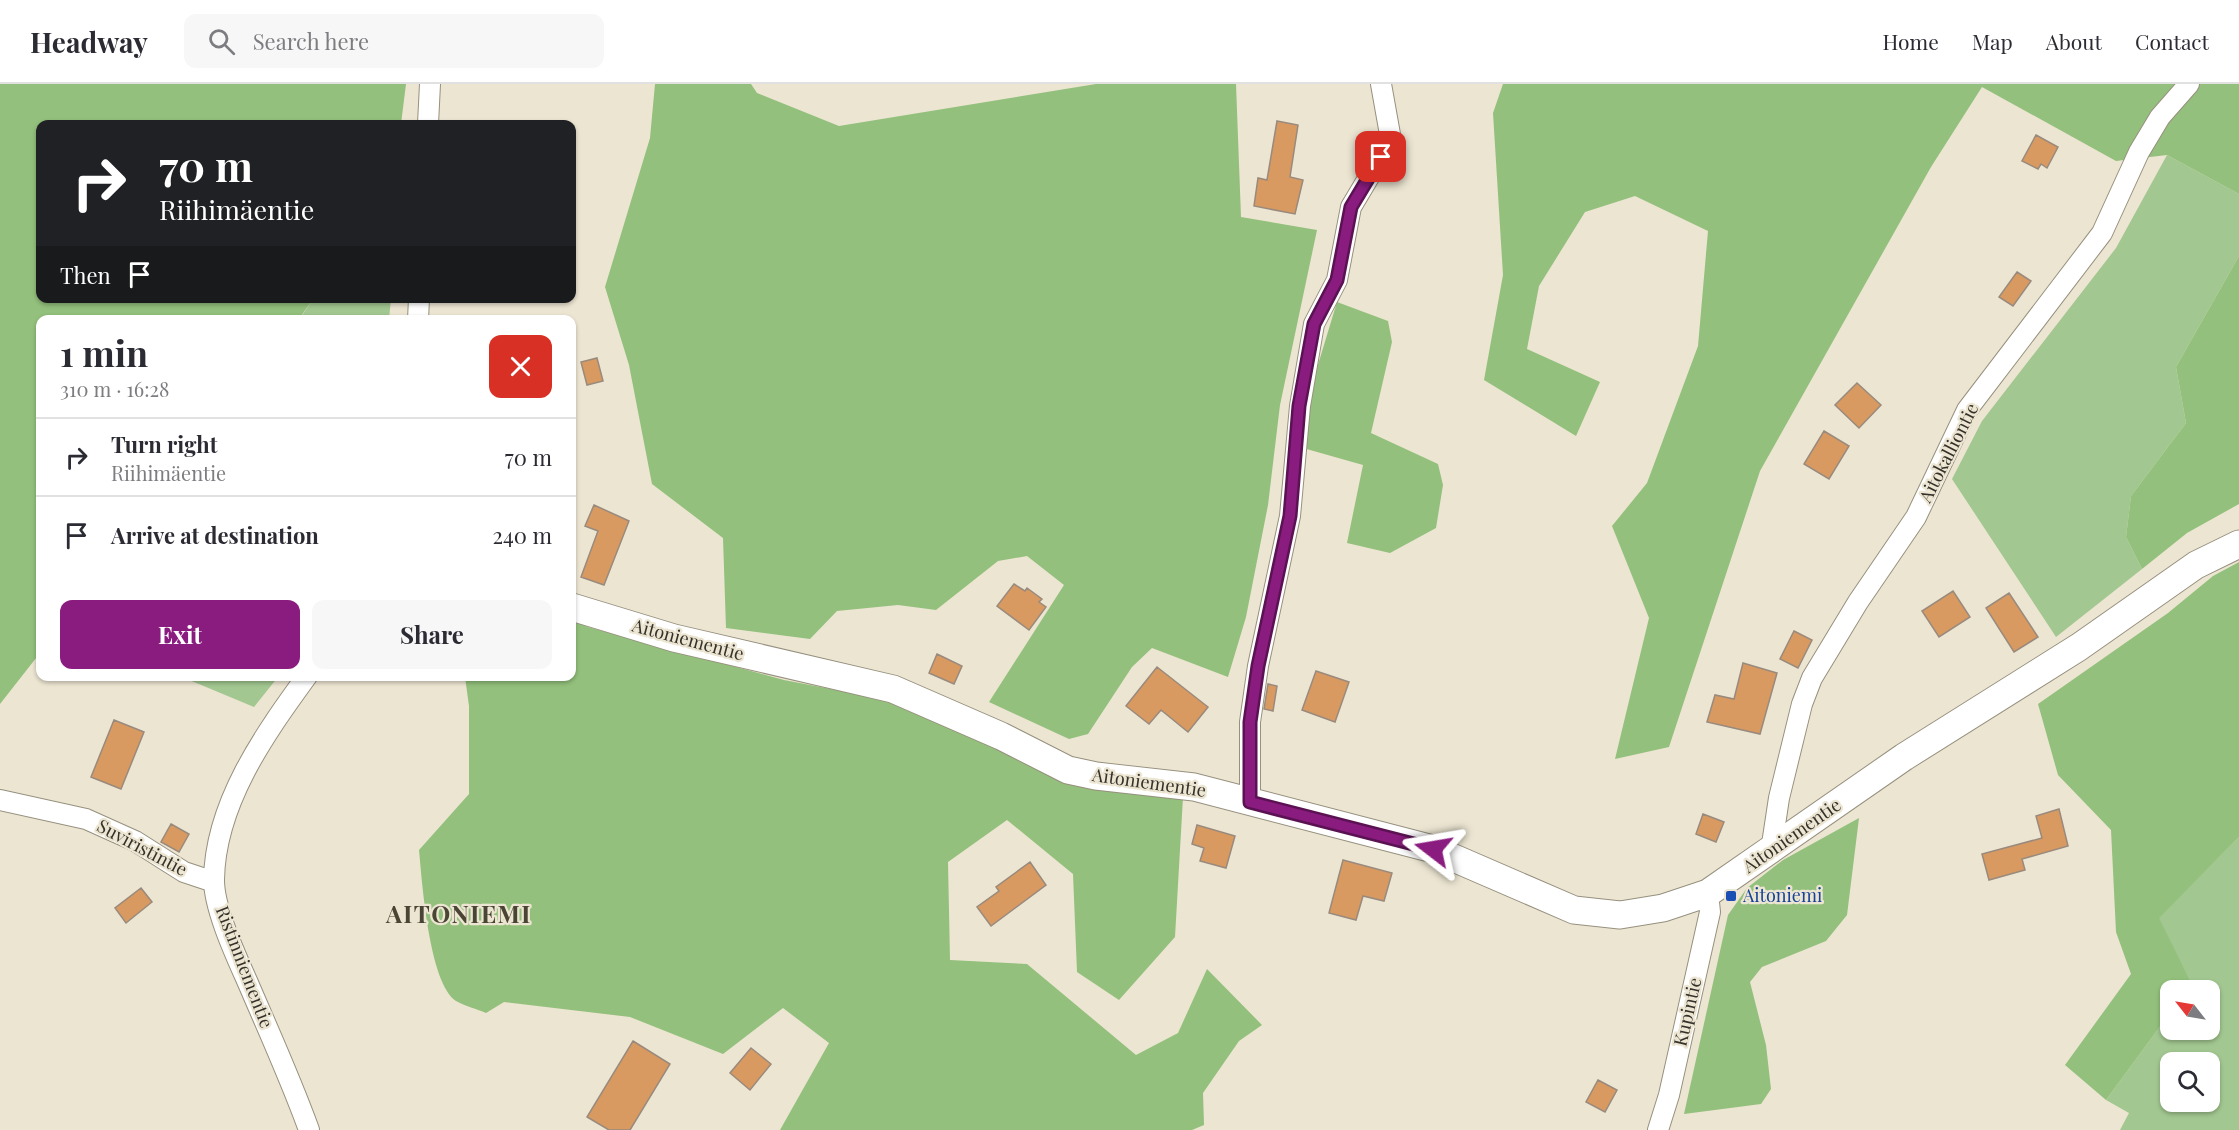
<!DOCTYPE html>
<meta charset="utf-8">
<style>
:root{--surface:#fff;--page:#f7f7f7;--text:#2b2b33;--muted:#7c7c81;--line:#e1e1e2;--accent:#8b1c7f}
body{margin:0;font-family:"Playfair Display",serif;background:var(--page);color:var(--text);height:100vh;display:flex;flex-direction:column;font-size:22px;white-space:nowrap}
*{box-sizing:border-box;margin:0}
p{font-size:20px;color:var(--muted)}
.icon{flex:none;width:33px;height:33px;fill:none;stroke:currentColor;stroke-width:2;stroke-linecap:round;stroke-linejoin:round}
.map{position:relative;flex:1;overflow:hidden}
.sheet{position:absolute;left:36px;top:231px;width:540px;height:366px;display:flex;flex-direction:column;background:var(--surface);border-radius:12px;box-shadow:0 2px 4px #0004}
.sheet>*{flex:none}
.banner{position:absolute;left:36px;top:36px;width:540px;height:183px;border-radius:12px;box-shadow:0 2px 4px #0004;background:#202124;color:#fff;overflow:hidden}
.needle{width:39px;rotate:301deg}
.buttons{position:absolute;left:2160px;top:896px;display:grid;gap:12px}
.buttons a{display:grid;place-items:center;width:60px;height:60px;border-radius:12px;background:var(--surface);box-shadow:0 2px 4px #0004;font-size:30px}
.pin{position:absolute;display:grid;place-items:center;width:51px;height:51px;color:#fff;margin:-26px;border-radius:12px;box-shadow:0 3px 9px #0006}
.me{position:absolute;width:66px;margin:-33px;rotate:284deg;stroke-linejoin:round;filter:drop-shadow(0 0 4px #0008)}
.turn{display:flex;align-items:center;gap:21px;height:126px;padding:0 24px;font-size:27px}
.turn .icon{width:78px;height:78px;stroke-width:2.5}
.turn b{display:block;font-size:42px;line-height:51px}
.then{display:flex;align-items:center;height:57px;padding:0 24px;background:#0003;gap:12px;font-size:22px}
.round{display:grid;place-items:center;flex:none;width:63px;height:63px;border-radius:12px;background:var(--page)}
.overview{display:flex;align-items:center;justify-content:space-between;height:102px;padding:0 24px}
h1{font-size:36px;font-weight:700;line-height:45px}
.action{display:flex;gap:12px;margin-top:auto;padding:12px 24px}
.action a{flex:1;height:69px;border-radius:12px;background:var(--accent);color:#fff;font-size:24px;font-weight:700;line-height:69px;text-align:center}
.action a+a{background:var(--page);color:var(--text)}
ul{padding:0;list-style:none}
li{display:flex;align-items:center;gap:18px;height:78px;padding:0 24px;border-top:2px solid var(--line)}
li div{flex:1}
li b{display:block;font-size:22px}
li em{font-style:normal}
header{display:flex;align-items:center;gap:36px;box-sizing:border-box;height:84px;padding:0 30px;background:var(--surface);border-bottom:2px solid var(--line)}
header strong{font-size:28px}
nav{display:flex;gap:33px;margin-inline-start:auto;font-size:21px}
.search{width:420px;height:54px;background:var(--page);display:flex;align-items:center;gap:15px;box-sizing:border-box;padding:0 21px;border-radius:12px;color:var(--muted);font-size:22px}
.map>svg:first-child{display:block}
</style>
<header>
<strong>Headway</strong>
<div class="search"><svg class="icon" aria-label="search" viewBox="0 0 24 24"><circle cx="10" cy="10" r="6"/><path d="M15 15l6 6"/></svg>Search here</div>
<nav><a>Home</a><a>Map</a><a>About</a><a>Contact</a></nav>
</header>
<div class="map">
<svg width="2239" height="1046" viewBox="0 0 2239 1046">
<rect width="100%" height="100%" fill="#ece5d2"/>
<!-- green -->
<path fill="#a2c790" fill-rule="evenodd" d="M2167,71L2239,110V172L2176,283L2186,339L2131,412L2126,453L2142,485L2056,553L1952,395L1982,337L2116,164Z
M313,215H391L389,235L299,236Z
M182,593H278L254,623Z
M2239,753V1046H2120L2129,1029L2106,1016L2170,929V945H2210V906H2188L2192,900L2158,834ZM2170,978H2210V1017H2170Z"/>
<!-- forest -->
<path fill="#93c07c" d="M0,0H406L401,40H40V214L313,215L299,235L40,236V569L0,620Z
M655,0H751L757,9L839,42L1096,0H1236L1241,133L1317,146L1280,321L1268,421L1246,533L1228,593L1152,564L1132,583L1088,650L1069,655L989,618L1064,501L1027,472L998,477L936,526L898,521L837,527L810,555L726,544L723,454L652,400L629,281L605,203L650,54Z
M1503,0H2239V110L2167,71L2116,77L1982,3L1931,83L1760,387L1669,663L1615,675L1649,534L1612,442L1647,399L1698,262L1708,147L1635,112L1585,128L1539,202L1527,265L1600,298L1576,352L1484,296L1503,191L1493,29Z
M2239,172V420L2187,449L2142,485L2126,453L2131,412L2186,339L2176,283Z
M1337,218L1388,237L1392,258L1371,349L1438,380L1443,401L1436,444L1390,469L1347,459L1363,381L1303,364L1314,294Z
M2239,478V753L2159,834L2192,900L2188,906H2170V929L2106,1016L2065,981L2131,890L2116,848L2111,746L2058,691L2038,620L2168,529L2213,492Z
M572,536L588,543L784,596L893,617L1183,713L1175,853L1119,916L1077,888L1073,790L1007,736L948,778L950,876L1027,880L1136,971L1178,949L1207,885L1262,941L1239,957L1203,1009L1204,1041L1192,1046H780L829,959L783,924L723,970L630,933L504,918L486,929C477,925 465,922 456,917C429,899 422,797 419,766L469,710V622L465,593L572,592Z
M1859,734L1847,831L1826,857L1762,883L1750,898L1766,961L1771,1005L1761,1020L1684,1030L1728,831L1747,804L1783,776Z"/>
<!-- building -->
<path fill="#d89a60" stroke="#998a7d" stroke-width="1.5" d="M1277,37L1298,41L1290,93L1303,96L1295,130L1254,122L1258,94L1267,96Z
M2036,51L2058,63L2047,84L2041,80L2038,85L2022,77Z
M2017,188L2031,197L2013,222L1999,213Z
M597,274L603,297L587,301L581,278Z
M1857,299L1881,321L1859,344L1835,321Z
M1824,347L1849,362L1829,395L1804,380Z
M594,421L629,437L604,501L581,493L598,447L585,442Z
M1014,500L1025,507L1027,504L1042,515L1039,518L1046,523L1029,546L997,522Z
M1953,507L1970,533L1939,553L1922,527Z
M2009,509L2038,553L2014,568L1986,524Z
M1794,547L1812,556L1798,584L1780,575Z
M937,570L962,582L954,600L929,589Z
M1743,579L1777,589L1760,650L1707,638L1715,611L1734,615Z
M1157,583L1208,623L1188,648L1161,626L1149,640L1126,622Z
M1316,587L1349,598L1335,638L1302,626Z
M1268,600L1277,602L1273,627L1264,625Z
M114,636L144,648L121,705L91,693Z
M2059,725L2068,762L2022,775L2025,786L1989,796L1982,770L2042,754L2036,732Z
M1703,730L1724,738L1716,758L1696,750Z
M171,740L189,750L179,768L161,758Z
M1197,741L1235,752L1226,784L1200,777L1204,764L1192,760Z
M1343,776L1392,789L1384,817L1363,812L1356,836L1329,829Z
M1030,778L1046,801L991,842L977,823L999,807L996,803Z
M141,804L152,818L126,839L115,824Z
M633,957L670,980L630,1046H609L587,1033Z
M751,964L771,980L750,1006L730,989Z
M1598,996L1617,1006L1605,1028L1586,1018Z"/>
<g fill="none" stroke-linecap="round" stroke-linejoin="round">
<!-- street casing -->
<g stroke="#96907e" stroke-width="22">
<path id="street" d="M428,40L430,0
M418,236L419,214
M307,592C264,651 215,720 214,796C214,825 236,872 248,899C269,948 291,996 309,1046
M0,716L86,735L135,757L184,788L214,798
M1250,718V638L1258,582L1290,432L1300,322L1314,240L1337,196L1351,123L1391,56L1381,0
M1771,767L1779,714L1802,620L1812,594L1858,518L1916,433L1967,326L2102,149L2139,68L2160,33L2189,0
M1658,1046L1669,1011L1710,828L1708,809"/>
</g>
<!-- secondary casing -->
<g stroke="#96907e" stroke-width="29">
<path id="secondary" d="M572,523L674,554L893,605L1001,652L1068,686L1096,692L1194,703L1433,765L1574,826L1620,831L1663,824L1708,809L1904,673L2079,563L2196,481L2239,460"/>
</g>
<!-- street -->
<use href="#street" stroke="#fff" stroke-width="20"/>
<!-- secondary -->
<use href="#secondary" stroke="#fff" stroke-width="27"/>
</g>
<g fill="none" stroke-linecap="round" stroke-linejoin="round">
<!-- route casing -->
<g stroke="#5a1253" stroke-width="15">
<path id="route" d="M1381,73L1351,123L1337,196L1314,240L1299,322L1290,432L1258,582L1250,638V718L1433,765"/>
</g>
<!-- route -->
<use href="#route" stroke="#8b1c7f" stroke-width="10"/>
</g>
<!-- markers -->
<rect fill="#1a4fb4" stroke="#ece5d2" stroke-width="2" x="1725" y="806" width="12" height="12" rx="3"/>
<g text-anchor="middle" stroke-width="4.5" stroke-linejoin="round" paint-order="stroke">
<!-- street labels -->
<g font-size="18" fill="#34312a" stroke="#ece5d2">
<text transform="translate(1949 369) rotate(-63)" y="6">Aitokalliontie</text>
<text transform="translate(688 556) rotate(15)" y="6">Aitoniementie</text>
<text transform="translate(1149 699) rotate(8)" y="6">Aitoniementie</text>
<text transform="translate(1792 752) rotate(-35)" y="6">Aitoniementie</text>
<text transform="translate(142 764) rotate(28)" y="6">Suviristintie</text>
<text transform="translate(244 883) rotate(69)" y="6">Ristinniementie</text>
<text transform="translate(1688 928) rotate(-77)" y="6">Kupintie</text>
</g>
<!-- transit labels -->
<g font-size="18" fill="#164399" stroke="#ece5d2" text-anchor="start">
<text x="1743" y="818">Aitoniemi</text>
</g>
<!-- district labels -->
<g font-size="24" font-weight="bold" letter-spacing="1.5" fill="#4a4434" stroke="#ece5d2">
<text x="459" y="839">AITONIEMI</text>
</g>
</g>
</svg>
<div class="buttons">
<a><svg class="needle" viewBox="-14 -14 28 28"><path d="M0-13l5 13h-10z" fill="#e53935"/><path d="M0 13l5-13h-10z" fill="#7c7c81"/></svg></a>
<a><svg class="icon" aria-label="search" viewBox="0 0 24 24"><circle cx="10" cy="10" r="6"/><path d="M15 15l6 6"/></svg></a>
</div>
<div class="pin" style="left:1381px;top:73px;background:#d93025"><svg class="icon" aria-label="arrive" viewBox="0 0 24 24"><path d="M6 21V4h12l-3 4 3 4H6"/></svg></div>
<svg class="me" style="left:1433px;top:765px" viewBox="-20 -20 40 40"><path d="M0-17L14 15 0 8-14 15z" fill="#8b1c7f" stroke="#fff" stroke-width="4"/></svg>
<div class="banner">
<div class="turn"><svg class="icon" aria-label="right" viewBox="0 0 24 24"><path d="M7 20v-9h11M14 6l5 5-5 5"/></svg><div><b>70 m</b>Riihimäentie</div></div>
<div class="then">Then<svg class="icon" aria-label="arrive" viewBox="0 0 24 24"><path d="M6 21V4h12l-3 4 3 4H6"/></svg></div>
</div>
<section class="sheet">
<div class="overview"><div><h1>1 min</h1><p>310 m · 16:28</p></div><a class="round" style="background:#d93025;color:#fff"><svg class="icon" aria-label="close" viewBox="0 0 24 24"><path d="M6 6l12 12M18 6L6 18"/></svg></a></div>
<ul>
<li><svg class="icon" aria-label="right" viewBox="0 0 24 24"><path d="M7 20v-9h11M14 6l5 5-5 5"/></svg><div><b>Turn right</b><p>Riihimäentie</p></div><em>70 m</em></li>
<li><svg class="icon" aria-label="arrive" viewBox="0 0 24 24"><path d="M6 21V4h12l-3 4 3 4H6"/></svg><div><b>Arrive at destination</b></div><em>240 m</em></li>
</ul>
<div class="action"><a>Exit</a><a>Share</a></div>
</section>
</div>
